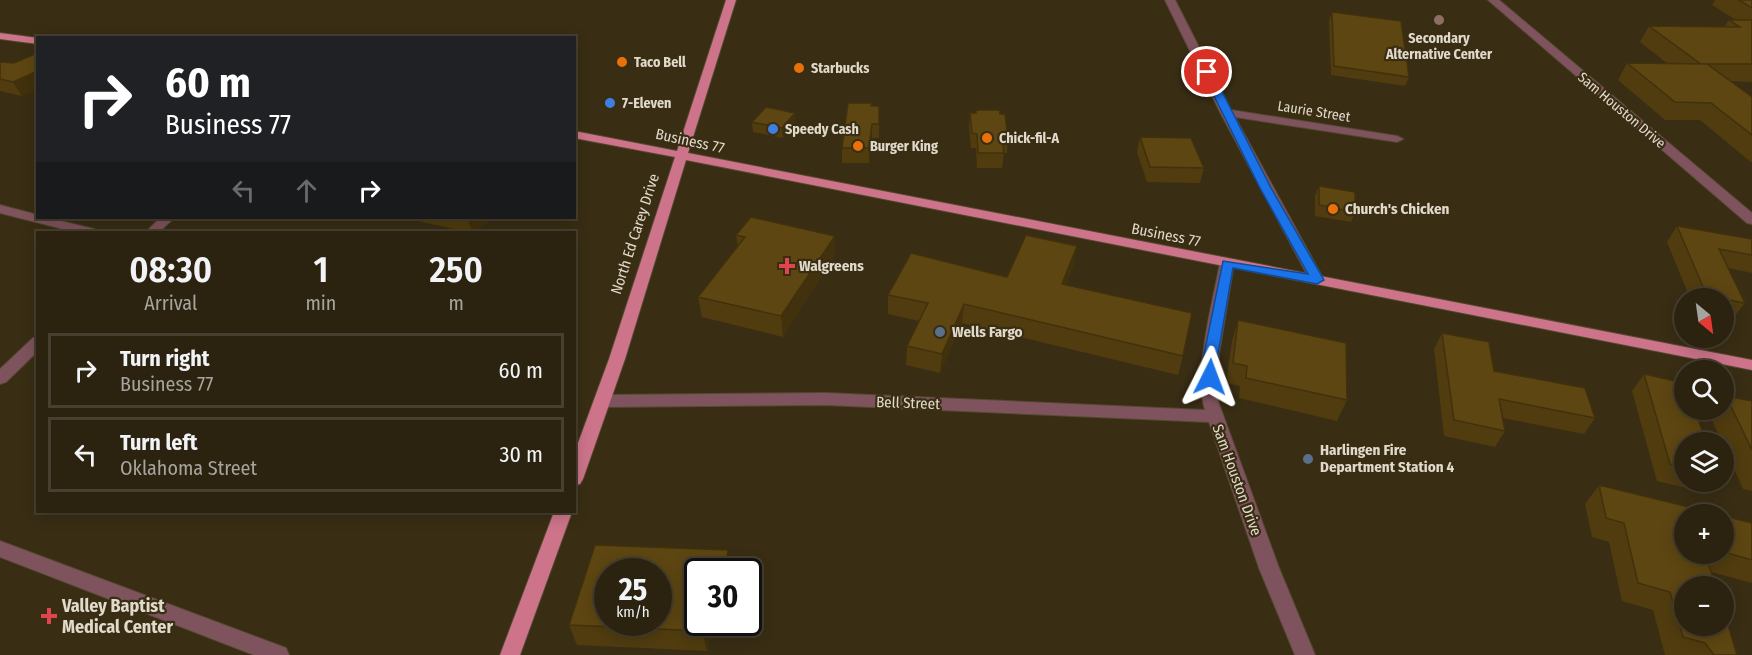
<!DOCTYPE html>
<meta charset="utf-8">
<style>
:root{--surface:#2b220f;--page:#332a18;--text:#f1f3f6;--muted:#a6a49e;--line:#473f2f}
body{margin:0;font-family:"Fira Sans Condensed",sans-serif;background:var(--page);color:var(--text);height:100vh;display:flex;flex-direction:column;font-size:22px;white-space:nowrap}
*{box-sizing:border-box;margin:0}
p{font-size:20px;color:var(--muted)}
.icon{flex:none;width:33px;height:33px;fill:none;stroke:currentColor;stroke-width:2;stroke-linecap:round;stroke-linejoin:round}
.map{position:relative;flex:1;overflow:hidden}
.details{position:absolute;left:36px;top:231px;width:540px;height:282px;display:flex;flex-direction:column;background:var(--surface);border-radius:0px;box-shadow:0 3px 15px #0003,0 0 0 2px var(--line)}
.details>*{flex:none}
.guide{position:absolute;left:36px;top:36px;width:540px;height:183px;border-radius:0px;box-shadow:0 3px 15px #0003,0 0 0 2px var(--line);background:#202124;color:#fff;overflow:hidden}
.needle{width:39px;rotate:151deg}
.tools{position:absolute;left:1674px;top:288px;display:grid;gap:12px}
.tools a{display:grid;place-items:center;width:60px;height:60px;border-radius:50%;background:var(--surface);box-shadow:0 3px 15px #0003,0 0 0 2px var(--line);font-size:30px}
.speed{position:absolute;left:594px;top:558px;display:flex;gap:12px;font-size:30px;font-weight:700;text-align:center}
.speed>*{display:grid;place-content:center;width:78px;height:78px;border-radius:50%;background:var(--surface);box-shadow:0 3px 15px #0003,0 0 0 2px var(--line);line-height:1}
.speed small{font-size:15px;font-weight:400}
.speed .limit{border:3px solid #111;border-radius:9px;background:#fff;color:#111}
.pin{position:absolute;display:grid;place-items:center;width:51px;height:51px;color:#fff;margin:-26px;border:3px solid #fff;border-radius:50%;box-shadow:0 2px 6px #0007}
.me{position:absolute;width:66px;margin:-33px;rotate:3deg;stroke-linejoin:round;filter:drop-shadow(0 0 4px #0008)}
.turn{display:flex;align-items:center;gap:21px;height:126px;padding:0 30px;font-size:27px}
.turn .icon{width:78px;height:78px;stroke-width:2.5}
.turn b{display:block;font-size:42px;line-height:51px}
.lanes{display:flex;align-items:center;height:57px;padding:0 30px;background:#0003;justify-content:center;gap:30px;direction:ltr}
.lanes .off{opacity:.35}
.eta{display:flex;justify-content:space-evenly;align-items:center;height:102px;text-align:center}
.eta b{font-size:36px;font-weight:600;line-height:42px}
ul{padding:0;list-style:none}
li{display:flex;align-items:center;gap:18px;height:75px;margin:0 12px 9px;padding:0 18px;border:3px solid var(--line);border-radius:0px}
li div{flex:1}
li b{display:block;font-size:22px}
li em{font-style:normal}
.map>svg:first-child{display:block}
</style>
<div class="map">
<svg width="1752" height="655" viewBox="0 0 1752 655">
<rect width="100%" height="100%" fill="#392d14"/>
<g fill="none" stroke-linecap="round" stroke-linejoin="round">
<!-- minor casing -->
<g stroke="#544931" stroke-width="2">
<path id="minor" d="M1165,0H1175L1231,110L1397,136L1403,139L1397,142L1235,117L1324,280L1322,283L1317,284L1310,280L1220,112Z
M1488,0H1499L1752,213V224L1747,223Z
M0,205L38,215V218H48L94,229L96,232H75L0,213Z
M160,218H174L159,232H146Z
M1227,259L1234,263L1219,354L1218,401L1279,568L1315,655H1295L1259,568L1209,422L826,405L602,407L596,405L594,401L596,397L602,395L826,393L1205,410C1193,374 1213,301 1220,263Z
M38,337V351L6,382L0,384V369L33,338Z
M0,541L286,648L289,655H254L0,557Z"/>
</g>
<!-- major casing -->
<g stroke="#544931" stroke-width="2">
<path id="major" d="M726,0H736L688,153L1752,360V370L686,160L625,359L583,479L580,484L574,486V454L609,359L675,157L574,138V131L677,151Z
M0,33L38,38V44L0,39Z
M554,512H572L520,655H500Z"/>
</g>
<!-- minor -->
<use href="#minor" fill="#7f535d" fill-rule="evenodd"/>
<!-- major -->
<use href="#major" fill="#cd748a" fill-rule="evenodd"/>
</g>
<!-- wall -->
<path fill="#503c0f" d="M1715,0H1752V82L1730,81L1752,97V163L1700,120H1665L1618,80L1627,63L1668,64L1640,42L1649,26H1725L1729,20H1736L1712,5Z
M1332,12L1409,77L1405,86L1331,75L1329,21Z
M0,62L14,63L22,96L0,91Z
M872,106H879V138H872L869,163H842V148Z
M976,110L1000,114L1008,139L1007,153H1004L1002,168H977L976,148H971L969,127L970,113H976Z
M752,122L796,123L782,138L753,132Z
M1140,137L1204,168L1200,183L1147,182L1137,152Z
M1319,186L1355,212L1351,222L1315,216V196Z
M405,218H492L474,232H467Z
M1677,226L1752,239V273L1728,268L1745,303L1732,319L1724,317V298H1690L1667,242Z
M736,235L835,236V255L783,337L702,317L698,297L738,247Z
M1077,246L1073,265L1066,285L1183,356L1178,375L962,323L940,373L906,365L907,346L919,321L888,314V295L1007,277Z
M1238,320L1347,400L1337,421L1239,398L1240,386L1226,383L1232,341Z
M1442,333L1494,371L1595,418L1584,434L1503,418L1505,431L1495,447L1444,436L1434,349Z
M1644,374L1684,442V482H1712L1703,492L1657,481L1632,391Z
M1726,396L1752,401V491L1743,489L1724,446V442H1722L1710,416L1715,410H1724V399Z
M1599,485L1684,554H1724V516L1752,523V583L1711,572L1737,655H1665L1653,610L1622,601L1609,542L1592,537L1585,504Z
M728,550L732,572H698L713,622L707,651L577,645L569,625Z"/>
<!-- shaded-wall -->
<path fill="#41310c" d="M38,71V89L22,96L13,82Z
M795,113L796,123L782,138V128Z
M872,124V138L869,163V148Z
M467,218H492L474,232H472Z
M835,236V255L783,337L781,316Z
M1077,246L1073,265L1059,303L1062,284Z
M964,304L962,323L940,373L942,354Z
M728,550L732,571V572H725V568Z
M704,622H713L707,651L702,631Z"/>
<!-- building -->
<path fill="#5d4611" stroke="#41310c" stroke-width="1.5" fill-rule="evenodd" d="M1739,0H1752V8Z
M1332,12L1401,21L1409,77L1334,66Z
M1729,20H1752V64H1701L1649,26L1740,27Z
M478,36L477,38H449L450,37Z
M35,54H38V71L13,82L0,79V62L14,63Z
M1627,63L1707,64L1752,97V135L1711,103L1675,102Z
M848,103H872L871,106H879V124H872L869,148H842Z
M766,107L795,113L782,128L752,122Z
M976,110H1000V114H1005L1008,139L1002,138L1004,153H978L977,134L972,133L970,113H976Z
M1140,137L1191,138L1204,168L1150,167Z
M1319,186L1355,192V212L1319,205Z
M751,217L835,236L781,316L698,297L745,237L736,235Z
M1677,226L1752,239V255L1719,249L1745,303L1707,296Z
M1026,235L1077,246L1062,284L1192,313L1183,356L964,304L942,354L907,346L928,303L888,295L911,253L1007,277Z
M1238,320L1346,343L1347,400L1246,378L1247,366L1233,363Z
M1442,333L1489,342L1494,371L1585,388L1595,418L1499,399L1505,431L1454,420Z
M1644,374L1684,383V410H1695L1706,442H1684V468L1670,464Z
M1726,396L1752,401V450Z
M1599,485L1717,514H1684V554H1705L1716,586H1684V626H1724V611L1737,655H1714L1705,643L1683,637L1670,592L1638,583L1624,523L1606,518Z
M1724,516L1752,523V560L1724,552Z
M595,545L728,550L725,568H716L715,572H698V622H704L702,631L569,625ZM608,572H658V622H608Z"/>
<!-- route -->
<path fill="#1a73e8" stroke="#114b97" stroke-width="1.5" d="M1207,70L1212,72L1271,188L1324,280L1317,284L1233,268L1218,354L1217,377L1210,382L1203,377L1204,354L1223,261L1308,274L1260,188L1202,72Z"/>
<!-- markers -->
<circle fill="#8d6e63" stroke="#392d14" stroke-width="2" cx="1439" cy="20" r="6"/>
<g fill="#e8710a" stroke="#392d14" stroke-width="2">
<circle cx="622" cy="62" r="6"/>
<circle cx="799" cy="68" r="6"/>
<circle cx="987" cy="138" r="6"/>
<circle cx="858" cy="146" r="6"/>
<circle cx="1333" cy="209" r="6"/>
</g>
<g fill="#3f7fe0" stroke="#392d14" stroke-width="2">
<circle cx="610" cy="103" r="6"/>
<circle cx="773" cy="129" r="6"/>
</g>
<g fill="#e0444e" stroke="#392d14" stroke-width="2">
<path d="M784 257h6v6h6v6h-6v6h-6v-6h-6v-6h6z"/>
<path d="M46 607h6v6h6v6h-6v6h-6v-6h-6v-6h6z"/>
</g>
<g fill="#5c6f8a" stroke="#392d14" stroke-width="2">
<circle cx="940" cy="332" r="6"/>
<circle cx="1308" cy="459" r="6"/>
</g>
<g text-anchor="middle" stroke-width="4.5" stroke-linejoin="round" paint-order="stroke">
<!-- far-poi labels -->
<g font-size="14" font-weight="bold" fill="#e1dacb" stroke="#392d14" text-anchor="start">
<text x="1439" y="43" text-anchor="middle">Secondary<tspan x="1439" dy="16">Alternative Center</tspan></text>
<text x="634" y="67">Taco Bell</text>
<text x="811" y="73">Starbucks</text>
<text x="622" y="108">7-Eleven</text>
<text x="785" y="134">Speedy Cash</text>
<text x="999" y="143">Chick-fil-A</text>
<text x="870" y="151">Burger King</text>
</g>
<!-- far-street labels -->
<g font-size="14" fill="#e1dacb" stroke="#392d14">
<text transform="translate(1622 110) rotate(40)" y="5">Sam Houston Drive</text>
<text transform="translate(1314 111) rotate(9)" y="5">Laurie Street</text>
</g>
<!-- street labels -->
<g font-size="15" fill="#e1dacb" stroke="#392d14">
<text transform="translate(690 141) rotate(12)" y="5">Business 77</text>
<text transform="translate(635 234) rotate(-72)" y="5">North Ed Carey Drive</text>
<text transform="translate(1166 235) rotate(11)" y="5">Business 77</text>
<text transform="translate(908 403) rotate(2)" y="5">Bell Street</text>
<text transform="translate(1237 480) rotate(70)" y="5">Sam Houston Drive</text>
</g>
<!-- poi labels -->
<g font-size="15" font-weight="bold" fill="#e1dacb" stroke="#392d14" text-anchor="start">
<text x="1345" y="214">Church's Chicken</text>
<text x="799" y="271">Walgreens</text>
<text x="952" y="337">Wells Fargo</text>
<text x="1320" y="455">Harlingen Fire<tspan x="1320" dy="17">Department Station 4</tspan></text>
</g>
<!-- near-poi labels -->
<g font-size="18" font-weight="bold" fill="#e1dacb" stroke="#392d14" text-anchor="start">
<text x="62" y="612">Valley Baptist<tspan x="62" dy="21">Medical Center</tspan></text>
</g>
</g>
</svg>
<div class="tools">
<a><svg class="needle" viewBox="-14 -14 28 28"><path d="M0-13l5 13h-10z" fill="#e53935"/><path d="M0 13l5-13h-10z" fill="#a6a49e"/></svg></a>
<a><svg class="icon" aria-label="search" viewBox="0 0 24 24"><circle cx="10" cy="10" r="6"/><path d="M15 15l6 6"/></svg></a>
<a><svg class="icon" aria-label="layers" viewBox="0 0 24 24"><path d="M12 4l9 5-9 5-9-5zM3 14l9 5 9-5"/></svg></a>
<a>+</a>
<a>−</a>
</div>
<div class="speed"><div>25<small>km/h</small></div><div class="limit">30</div></div>
<div class="pin" style="left:1207px;top:72px;background:#d93025"><svg class="icon" aria-label="arrive" viewBox="0 0 24 24"><path d="M6 21V4h12l-3 4 3 4H6"/></svg></div>
<svg class="me" style="left:1210px;top:377px" viewBox="-20 -20 40 40"><path d="M0-17L14 15 0 8-14 15z" fill="#1a73e8" stroke="#fff" stroke-width="4"/></svg>
<div class="guide">
<div class="turn"><svg class="icon" aria-label="right" viewBox="0 0 24 24"><path d="M7 20v-9h11M14 6l5 5-5 5"/></svg><div><b>60 m</b>Business 77</div></div>
<div class="lanes"><svg class="icon off" aria-label="left" viewBox="0 0 24 24"><path d="M17 20v-9H6M10 6l-5 5 5 5"/></svg><svg class="icon off" aria-label="ahead" viewBox="0 0 24 24"><path d="M12 20V5M6 11l6-6 6 6"/></svg><svg class="icon" aria-label="right" viewBox="0 0 24 24"><path d="M7 20v-9h11M14 6l5 5-5 5"/></svg></div>
</div>
<section class="details">
<div class="eta">
<div><b>08:30</b><p>Arrival</p></div>
<div><b>1</b><p>min</p></div>
<div><b>250</b><p>m</p></div>
</div>
<ul>
<li><svg class="icon" aria-label="right" viewBox="0 0 24 24"><path d="M7 20v-9h11M14 6l5 5-5 5"/></svg><div><b>Turn right</b><p>Business 77</p></div><em>60 m</em></li>
<li><svg class="icon" aria-label="left" viewBox="0 0 24 24"><path d="M17 20v-9H6M10 6l-5 5 5 5"/></svg><div><b>Turn left</b><p>Oklahoma Street</p></div><em>30 m</em></li>
</ul>
</section>
</div>
